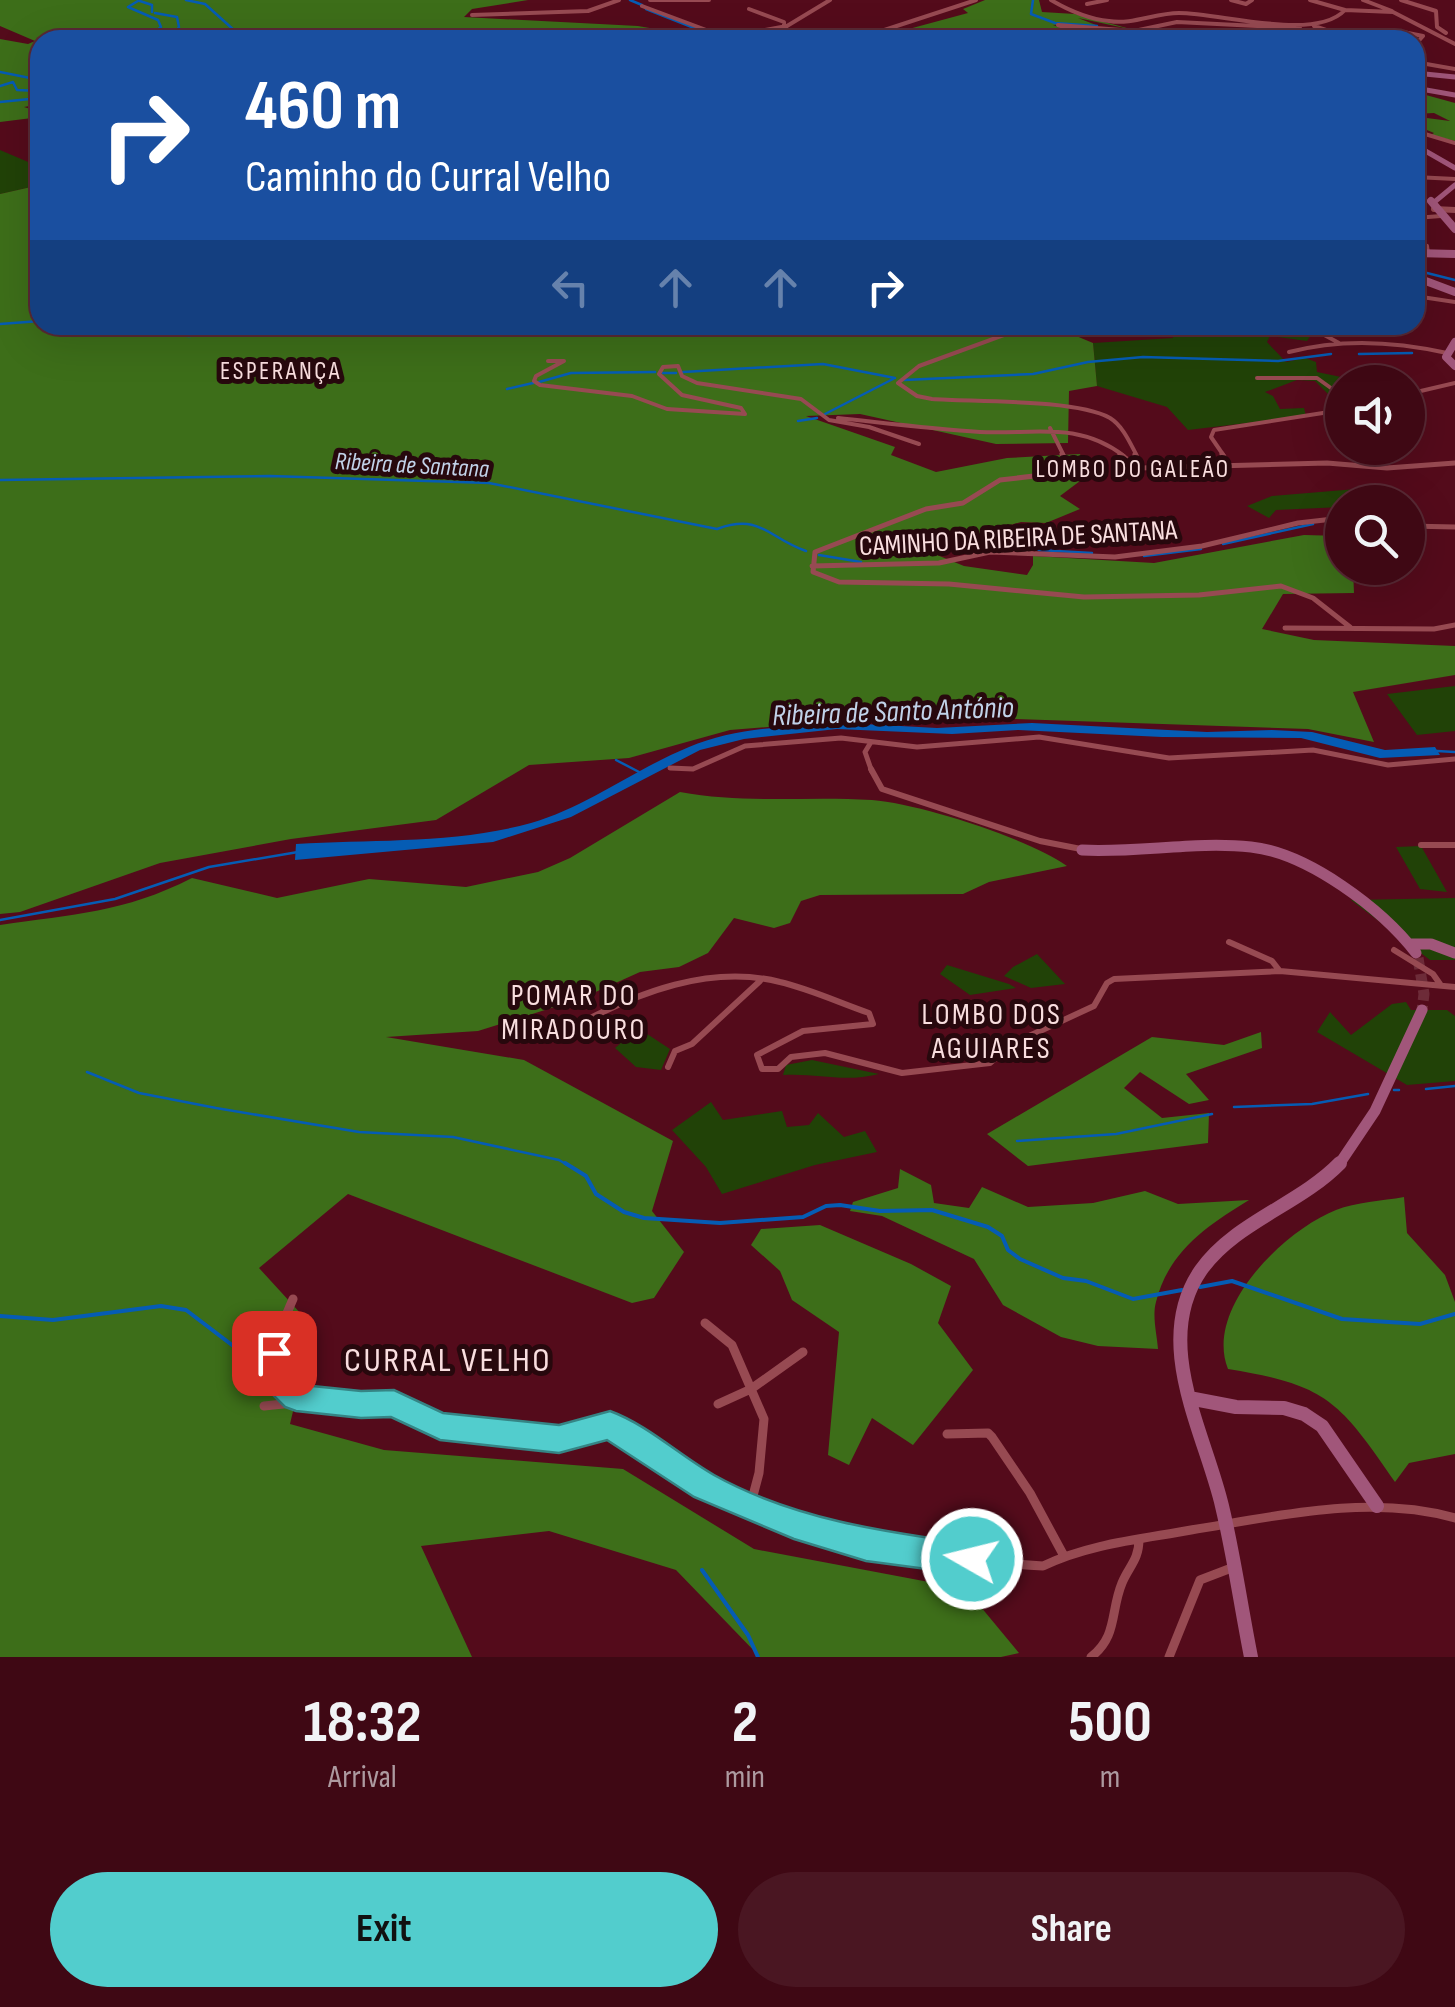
<!DOCTYPE html>
<meta charset="utf-8">
<style>
:root{--surface:#3f0814;--page:#4a1622;--text:#f1f3f6;--muted:#ad9aa0;--line:#582934;--accent:#52cdcd}
body{margin:0;font-family:"Sofia Sans Condensed",sans-serif;background:var(--page);color:var(--text);height:100vh;display:flex;flex-direction:column;font-size:38px;white-space:nowrap}
*{box-sizing:border-box;margin:0}
p{font-size:32px;color:var(--muted)}
.icon{flex:none;width:55px;height:55px;fill:none;stroke:currentColor;stroke-width:2;stroke-linecap:round;stroke-linejoin:round}
.map{position:relative;height:1657px;overflow:hidden}
.details{display:flex;flex-direction:column;background:var(--surface);flex:1}
.details>*{flex:none}
.guide{position:absolute;left:30px;top:30px;width:1395px;height:305px;border-radius:30px;box-shadow:0 10px 40px #0002,0 0 0 2px var(--line);background:#1a4fa0;color:#fff;overflow:hidden}
.fabs{position:absolute;left:1325px;top:365px;display:grid;gap:20px}
.fabs a{display:grid;place-items:center;width:100px;height:100px;border-radius:50%;background:var(--surface);box-shadow:0 10px 40px #0002,0 0 0 2px var(--line);font-size:50px}
.pin{position:absolute;display:grid;place-items:center;width:85px;height:85px;color:#fff;margin:-42px;border-radius:20px;box-shadow:0 5px 15px #0006}
.me{position:absolute;width:110px;margin:-55px;rotate:278deg;stroke-linejoin:round;filter:drop-shadow(0 0 8px #0008)}
.turn{display:flex;align-items:center;gap:35px;height:210px;padding:0 50px;font-size:45px}
.turn .icon{width:130px;height:130px;stroke-width:2.5}
.turn b{display:block;font-size:70px;line-height:85px}
.lanes{display:flex;align-items:center;height:95px;padding:0 50px;background:#0003;justify-content:center;gap:50px;direction:ltr}
.lanes .off{opacity:.35}
.eta{display:flex;justify-content:space-evenly;align-items:center;height:170px;text-align:center}
.eta b{font-size:60px;font-weight:700;line-height:70px}
.action{display:flex;gap:20px;margin-top:auto;padding:20px 50px}
.action a{flex:1;height:115px;border-radius:60px;background:var(--accent);color:#111;font-size:40px;font-weight:700;line-height:115px;text-align:center}
.action a+a{background:var(--page);color:var(--text)}
.map>svg:first-child{display:block}
</style>
<div class="map">
<svg width="1455" height="1657" viewBox="0 0 1455 1657">
<rect width="100%" height="100%" fill="#540b1b"/>
<!-- green -->
<path fill="#214207" d="M0,150L40,167V185L0,194Z
M1169,325H1303L1314,331L1307,341L1270,336L1267,342L1286,362L1305,358L1316,362L1317,372L1346,378L1355,374L1362,382H1342L1340,406L1315,381L1297,380L1265,392L1273,396L1280,409L1304,408L1306,416L1188,430L1167,407L1097,386L1093,343L1173,338Z
M1356,489L1396,496L1405,502H1342V507L1276,510L1269,518L1247,506L1272,496Z
M1455,686V731L1417,735L1387,694Z
M1421,846L1447,892L1420,889L1396,847Z
M1455,898V960H1430L1351,900Z
M1037,954L1065,984L1031,988L1004,976L1013,967Z
M947,965L1009,984L1016,988L970,995L940,974Z
M1406,1002L1411,1010H1447L1455,1016V1081L1407,1085L1317,1032L1330,1012L1351,1035L1392,1004Z
M638,1028L670,1049L661,1070L636,1067L615,1048Z
M812,1060L879,1074C843,1083 819,1073 783,1075L786,1065Z
M711,1102L723,1120L782,1111L787,1127L809,1125L818,1113L844,1137L865,1131L877,1152L815,1165L722,1194L706,1167L672,1130Z"/>
<!-- forest -->
<path fill="#3d6e19" d="M0,0H528L472,9L464,17L638,26L718,40H551L520,34L475,40H40V104L24,107L40,112V117L0,122V39L28,44L35,41L0,26Z
M985,0H1039L1042,12L1075,14L1134,30L1078,18L1096,25H1053L1095,40H868L968,13L963,9Z
M1415,92L1455,103V141L1431,135L1434,133L1415,125V118L1419,117L1450,121L1434,113L1415,114Z
M40,185V325H1050L1093,343L1097,386L1069,391L1068,443L996,444L860,414L806,416L895,447L891,455L936,472L1007,458L1080,454L1088,475L1060,496L1080,509L1046,523L1021,522L972,536L973,541L937,555L964,566L1027,575L1033,565V556L1154,563L1304,535L1342,536V568H1353L1354,593L1283,594L1262,629L1314,640L1455,646V675L1353,692L1374,742L1308,729L986,718L840,721L730,730L629,758L529,765L436,820L291,839L160,863L20,912L0,914V194Z
M680,792C744,804 807,796 872,800C921,804 1027,838 1067,866L989,882L963,894L820,895L801,901L790,923L774,928L734,918L708,953L679,967L640,972L580,999L478,1031L386,1037L524,1060L673,1141L652,1211L684,1252L654,1298L632,1303L348,1194L259,1268L313,1327L290,1424L384,1450L623,1469L754,1549L966,1589L1019,1653L1001,1657H760L676,1570L549,1531L421,1546L472,1657H0V925C74,914 123,913 192,878L277,898L369,879L466,887L538,872L570,858Z
M1261,1032L1262,1048L1186,1074L1209,1100L1189,1104L1140,1072L1124,1088L1162,1118L1209,1113L1208,1143L1028,1166L987,1134L1152,1037L1224,1045Z
M900,1169L931,1185L934,1203L969,1208L982,1187L1028,1207L1093,1203L1145,1191L1178,1204L1249,1200C1208,1225 1168,1252 1156,1302C1152,1316 1157,1335 1158,1349L1098,1346L1061,1337L1003,1305L974,1259L882,1216L850,1211L853,1202L898,1188Z
M1404,1197L1407,1233L1445,1275L1455,1302V1454L1409,1463L1395,1482C1339,1401 1327,1385 1228,1369C1204,1309 1283,1231 1336,1210C1356,1202 1382,1201 1404,1197Z
M820,1225L911,1264L951,1286L938,1323L973,1370L913,1445L872,1418L849,1465L828,1455L839,1332L792,1300L780,1271L751,1245L761,1229Z"/>
<!-- water -->
<path fill="#055cb4" d="M846,723L937,728L1032,723L1207,732L1272,730L1312,732L1385,750L1435,747L1440,755L1380,758L1301,738L1162,737L1018,730L952,734L837,729L744,739L700,750L571,817L493,842L295,860L296,844C374,839 455,844 531,823C587,807 635,769 689,747C736,727 795,726 846,723Z"/>
<g fill="none" stroke-linecap="round" stroke-linejoin="round">
<!-- stream-far1 -->
<path stroke="#055cb4" stroke-width="2.5" d="M186,0L205,4L245,40
M630,0L642,5
M1033,0L1031,14L1055,23L1097,26
M138,1L128,7L158,20L161,27L144,40
M140,1L152,5V12
M646,9L707,33
M155,13L177,17L179,27L171,40
M1125,32L1157,40
M0,72L40,80
M0,86L13,82L17,90L40,91
M0,102L40,98
M1415,270L1455,280
M0,324L40,321
M55,325L189,336L224,332L389,331L417,325
M1359,354L1412,353
M683,372L823,364L895,378
M663,373H676
M904,380L1033,374L1088,362L1143,357L1278,361L1331,354
M539,382L571,373L655,372
M507,389L533,383
M825,414L893,379
M798,421L817,418
M0,480L270,476L489,483L717,529C761,513 768,538 806,551
M1223,544L1313,524
M1017,550H1027
M1038,550L1092,553
M819,555L861,562
M1144,556L1201,549
M1437,751L1455,752
M616,760L641,773
M0,920L115,899L209,867L298,852
M87,1072L139,1093L216,1108L359,1132L453,1137L559,1160L569,1166
M1426,1089L1455,1086
M1394,1090H1399
M1234,1107L1312,1104L1368,1094
M1017,1141L1116,1134L1212,1114"/>
<!-- stream -->
<path stroke="#055cb4" stroke-width="4" d="M565,1163L586,1176L596,1194L624,1212L644,1218L720,1223L803,1217L826,1206L840,1205L880,1211L932,1210L988,1227L1002,1236L1008,1250L1020,1259L1063,1278L1086,1281L1133,1299L1182,1290
M1200,1287L1232,1281L1342,1319L1420,1324L1455,1314
M0,1316L53,1320L161,1306L186,1310L265,1370
M702,1570L748,1635L758,1657"/>
<!-- secondary-tunnel -->
<path stroke="#6d2b38" stroke-width="11" stroke-dasharray="11 5" stroke-linecap="butt" d="M1418,958L1424,994L1422,1010"/>
<!-- minor-far3 -->
<path stroke="#974a52" stroke-width="4" d="M650,0H709
M1051,0C1068,10 1089,19 1109,21C1132,25 1155,13 1179,13C1221,13 1315,42 1345,10L1310,0
M1231,0L1246,4L1252,0
M1363,0L1392,11
M1401,0L1436,11L1437,27L1446,33
M1087,4L1107,0
M642,6L717,34L810,40L863,37L976,0
M749,9L784,22V26
M1345,10L1393,12L1455,44
M472,15L588,11L619,0
M1314,26L1356,40
M1342,32L1364,30
M736,35L787,26L830,0
M1101,40L1058,25L1134,31L1177,22L1300,28
M1386,40L1398,31L1423,36L1415,45
M1415,62L1455,69
M1415,131L1455,143
M1415,177L1455,179
M1415,218L1441,216
M1415,242L1427,246L1428,253
M1415,296L1455,302
M1031,325L919,366L898,383L917,396L932,399C974,402 1076,399 1110,418C1123,426 1130,443 1137,456
M1306,325L1339,343
M1289,352C1342,338 1394,341 1447,353
M548,361H564L536,376L534,381L540,385L632,396L667,409L745,414L741,408L682,395L659,374L663,367L678,366L682,376L697,383L801,399L829,420L869,427L919,444
M1257,378H1317L1342,396
M1408,394L1455,383
M838,418C885,423 932,429 980,432C1032,435 1077,420 1124,456
M1050,428L1064,456
M1224,456L1211,437L1214,430L1342,410"/>
<!-- minor-far2 -->
<path stroke="#974a52" stroke-width="5" d="M1062,454L1067,463L1060,473L1000,480L963,503L926,509L815,552L813,572L839,582L949,584L1084,597L1199,595L1281,586L1313,598L1350,627
M1120,454L1139,468L1327,463L1387,468L1455,463
M1222,454L1228,463
M1134,462L1135,454
M1408,526L1455,527
M1408,526V536
M812,566L939,563L990,552L1115,557L1202,546L1298,523L1342,518
M1285,628L1434,629L1455,625
M871,742L865,752L872,772
M670,768L693,769L745,746L841,738L917,747L1039,737L1169,758L1313,750L1388,765L1455,759"/>
<!-- minor-far1 -->
<path stroke="#974a52" stroke-width="6" d="M871,769L882,789L1040,841L1081,849
M1421,845H1455
M1229,942L1272,961L1279,970
M1394,950L1433,974L1440,984
M577,1025C637,993 710,964 780,982C810,989 840,1003 869,1013L873,1024L803,1031L757,1055L762,1069H778L791,1057L825,1053L902,1073L990,1063L1012,1044L1094,1006L1107,983L1114,979L1280,971L1455,987
M668,1067L675,1051L692,1044L760,981"/>
<!-- minor -->
<path stroke="#974a52" stroke-width="9" d="M293,1299L278,1334L275,1377L295,1397L320,1402L393,1403L431,1424L470,1431L559,1439L610,1425C642,1445 674,1470 708,1487C813,1539 926,1559 1043,1566C1088,1544 1142,1539 1191,1530C1277,1516 1369,1494 1455,1518
M705,1323L732,1345L764,1419L759,1473L750,1507
M718,1404L751,1389L803,1352
M264,1406L302,1402
M947,1434L988,1433L992,1437L1030,1493L1064,1556
M1091,1657C1118,1636 1110,1612 1122,1583C1129,1566 1139,1560 1139,1539
M1169,1657L1200,1580L1234,1567"/>
<!-- tertiary -->
<path stroke="#974a52" stroke-width="6" d="M1434,209L1455,210"/>
<!-- secondary-far3 -->
<path stroke="#a1567a" stroke-width="5" d="M1415,73L1455,77
M1415,88L1455,95
M1415,145L1455,168
M1432,204L1455,185"/>
<!-- secondary-far2 -->
<path stroke="#a1567a" stroke-width="8" d="M1431,201L1455,229
M1415,253L1455,254
M1415,277L1455,292
M1455,342L1446,357L1455,366"/>
<!-- secondary-far1 -->
<path stroke="#a1567a" stroke-width="11" d="M1082,850C1138,853 1195,841 1251,847C1308,853 1382,909 1416,953
M1411,944H1431L1455,953
M1338,1166L1375,1111L1422,1010"/>
<!-- secondary -->
<path stroke="#a1567a" stroke-width="14" d="M1189,1398L1236,1407L1284,1408L1304,1414L1322,1426L1377,1506
M1251,1657C1241,1607 1234,1556 1222,1506C1205,1433 1151,1342 1201,1270C1235,1222 1299,1205 1340,1163"/>
</g>
<!-- route -->
<path fill="#52cdcd" stroke="#358585" stroke-width="2.5" d="M274,1340L284,1344L289,1371L303,1385L361,1391L394,1390L443,1413L559,1425L610,1411C648,1425 679,1455 714,1475C793,1519 884,1532 972,1544L983,1548L988,1559L983,1570L972,1575L866,1561L794,1539L694,1497L607,1440L559,1453L440,1440L391,1417L361,1418L296,1411L285,1407L264,1386L258,1353L263,1344Z"/>
<g text-anchor="middle" stroke-width="10" stroke-linejoin="round" paint-order="stroke">
<!-- far-neighbourhood labels -->
<g font-size="25" letter-spacing="2.5" fill="#f9dedf" stroke="#27080d">
<text x="281" y="379">ESPERANÇA</text>
<text x="1133" y="477">LOMBO DO GALEÃO</text>
</g>
<!-- far-water labels -->
<g font-size="25" font-style="italic" fill="#c1d2e9" stroke="#27080d">
<text transform="translate(412 464) rotate(3)" y="9">Ribeira de Santana</text>
</g>
<!-- street labels -->
<g font-size="28" fill="#f9dedf" stroke="#27080d">
<text transform="translate(1018 537) rotate(-3)" y="10">CAMINHO DA RIBEIRA DE SANTANA</text>
</g>
<!-- water labels -->
<g font-size="30" font-style="italic" fill="#c1d2e9" stroke="#27080d">
<text transform="translate(893 711) rotate(-2)" y="10">Ribeira de Santo António</text>
</g>
<!-- neighbourhood labels -->
<g font-size="30" letter-spacing="2.5" fill="#f9dedf" stroke="#27080d">
<text x="574" y="1005">POMAR DO<tspan x="574" dy="34">MIRADOURO</tspan></text>
<text x="992" y="1024">LOMBO DOS<tspan x="992" dy="34">AGUIARES</tspan></text>
</g>
<!-- near-neighbourhood labels -->
<g font-size="35" letter-spacing="2.5" fill="#f9dedf" stroke="#27080d">
<text x="448" y="1371">CURRAL VELHO</text>
</g>
</g>
</svg>
<div class="fabs">
<a><svg class="icon" aria-label="sound" viewBox="0 0 24 24"><path d="M4 9h4l5-4v14l-5-4H4zM17 9q2 3 0 6"/></svg></a>
<a><svg class="icon" aria-label="search" viewBox="0 0 24 24"><circle cx="10" cy="10" r="6"/><path d="M15 15l6 6"/></svg></a>
</div>
<div class="pin" style="left:274px;top:1353px;background:#d93025"><svg class="icon" aria-label="arrive" viewBox="0 0 24 24"><path d="M6 21V4h12l-3 4 3 4H6"/></svg></div>
<svg class="me" style="left:972px;top:1559px" viewBox="-20 -20 40 40"><circle r="17" fill="#52cdcd" stroke="#fff" stroke-width="3"/><path d="M0-11L8 9 0 5-8 9z" fill="#fff"/></svg>
<div class="guide">
<div class="turn"><svg class="icon" aria-label="right" viewBox="0 0 24 24"><path d="M7 20v-9h11M14 6l5 5-5 5"/></svg><div><b>460 m</b>Caminho do Curral Velho</div></div>
<div class="lanes"><svg class="icon off" aria-label="left" viewBox="0 0 24 24"><path d="M17 20v-9H6M10 6l-5 5 5 5"/></svg><svg class="icon off" aria-label="ahead" viewBox="0 0 24 24"><path d="M12 20V5M6 11l6-6 6 6"/></svg><svg class="icon off" aria-label="ahead" viewBox="0 0 24 24"><path d="M12 20V5M6 11l6-6 6 6"/></svg><svg class="icon" aria-label="right" viewBox="0 0 24 24"><path d="M7 20v-9h11M14 6l5 5-5 5"/></svg></div>
</div>
</div>
<section class="details">
<div class="eta">
<div><b>18:32</b><p>Arrival</p></div>
<div><b>2</b><p>min</p></div>
<div><b>500</b><p>m</p></div>
</div>
<div class="action"><a>Exit</a><a>Share</a></div>
</section>
